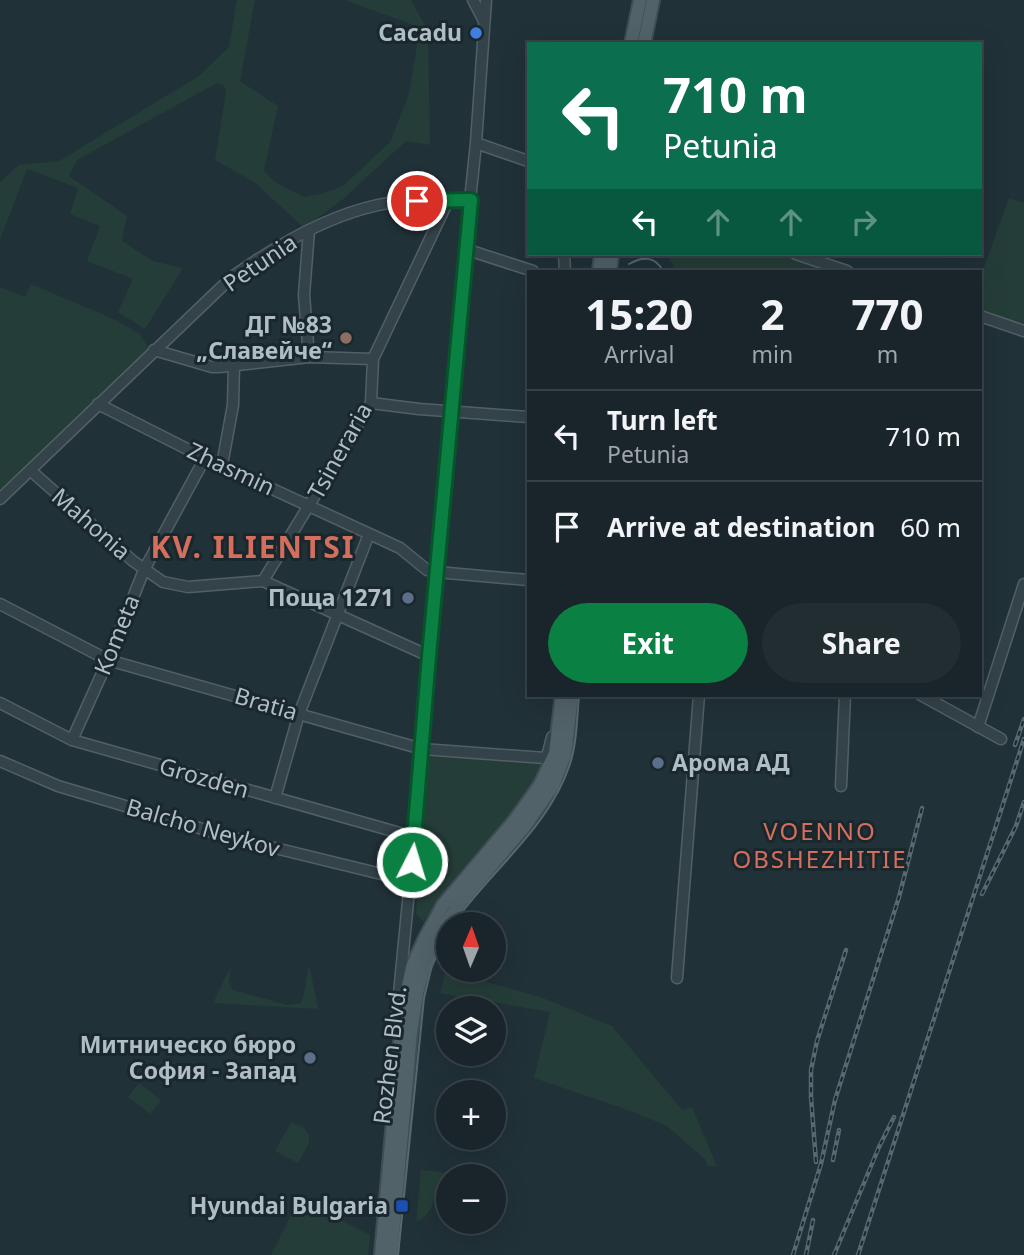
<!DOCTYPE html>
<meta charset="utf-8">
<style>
:root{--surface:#19252a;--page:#222d32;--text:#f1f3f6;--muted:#9fa5a8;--line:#374247;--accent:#0b8043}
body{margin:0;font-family:"Noto Sans",sans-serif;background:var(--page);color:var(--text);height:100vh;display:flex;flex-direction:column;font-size:26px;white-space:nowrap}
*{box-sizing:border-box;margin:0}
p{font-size:23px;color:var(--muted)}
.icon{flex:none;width:38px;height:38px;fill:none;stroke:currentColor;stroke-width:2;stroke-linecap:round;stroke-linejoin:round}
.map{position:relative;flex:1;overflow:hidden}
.panel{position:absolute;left:527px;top:270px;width:455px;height:427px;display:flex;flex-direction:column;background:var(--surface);border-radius:0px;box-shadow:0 7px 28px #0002,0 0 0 2px var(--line)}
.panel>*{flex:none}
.banner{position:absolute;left:527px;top:42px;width:455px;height:214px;border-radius:0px;box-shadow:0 7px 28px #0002,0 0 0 2px var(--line);background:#0b6e4f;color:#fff;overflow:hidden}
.needle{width:46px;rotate:2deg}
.buttons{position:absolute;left:436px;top:912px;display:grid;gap:14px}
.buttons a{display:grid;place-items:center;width:70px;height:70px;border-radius:50%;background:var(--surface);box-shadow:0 7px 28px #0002,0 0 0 2px var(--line);font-size:35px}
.pin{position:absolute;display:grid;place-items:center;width:60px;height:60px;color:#fff;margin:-30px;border:4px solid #fff;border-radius:50%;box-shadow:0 2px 7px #0007}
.me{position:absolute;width:77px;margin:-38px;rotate:5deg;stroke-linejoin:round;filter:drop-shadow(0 0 5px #0008)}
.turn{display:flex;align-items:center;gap:24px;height:147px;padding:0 21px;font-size:32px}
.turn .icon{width:91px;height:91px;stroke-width:2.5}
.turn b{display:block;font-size:49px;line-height:60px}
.lanes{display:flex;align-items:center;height:66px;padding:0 21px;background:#0003;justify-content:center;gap:35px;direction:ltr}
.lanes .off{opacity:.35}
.eta{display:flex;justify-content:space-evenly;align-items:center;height:119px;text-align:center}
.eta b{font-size:42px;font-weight:700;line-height:49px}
.cta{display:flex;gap:14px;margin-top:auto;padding:14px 21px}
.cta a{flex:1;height:80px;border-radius:42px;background:var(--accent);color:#fff;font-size:28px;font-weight:700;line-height:80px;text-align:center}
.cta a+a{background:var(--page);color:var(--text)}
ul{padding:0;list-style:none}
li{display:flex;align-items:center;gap:21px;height:91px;padding:0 21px;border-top:2px solid var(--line)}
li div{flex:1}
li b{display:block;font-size:26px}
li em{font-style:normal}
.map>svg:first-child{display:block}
</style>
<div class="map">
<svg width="1024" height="1255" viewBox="0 0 1024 1255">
<rect width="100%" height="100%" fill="#213138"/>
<!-- green -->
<path fill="#253d38" d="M237,0H255L240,81L278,106L264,171L275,182L304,197L321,194L343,186L390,142L409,94L417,46L411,24L344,0H411L428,31L430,145L406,141L343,199L304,228L254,182L215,160L226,92L224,86L217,83L77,160L69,176L127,216L122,241L153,261L183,268L145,329L118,312L133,279L87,261L100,226L70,214L78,188L27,169L0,240V182L19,165L59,161L199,76L229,47Z
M1009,198L1024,203V326L980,311V278Z
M665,254H785L836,271H675L674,266Z
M31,284L116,320L140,334L150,351L0,493V287L25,297Z
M426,753L542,762C537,782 520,802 507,818C479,851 446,884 424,922L416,914L419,875L416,874Z
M231,966L229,982L233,990L287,1005L300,1003L303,998L308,969L310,968L318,1009L213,1003Z
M446,971L543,998L612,1026L682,1110L692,1107L717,1166H707L706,1160L667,1126L625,1109L534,1078L550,1012L440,993Z
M139,1083L161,1100L150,1114L128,1097Z
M291,1122L304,1128L309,1135V1143L298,1163L275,1151Z
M421,1170L477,1176H448V1200L434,1199C431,1209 427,1219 416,1221Z
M299,1199L370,1235L368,1255H271Z"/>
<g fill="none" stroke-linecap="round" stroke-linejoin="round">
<!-- minor casing -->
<g stroke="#526066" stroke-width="13">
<path id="minor" d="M473,0L484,21
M476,143L528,161
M309,230L304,295L309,357
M465,249L533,271
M564,254L565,271
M796,254L847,271
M980,316L1024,331
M154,350L212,367H219L309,357L373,359
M371,403L419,409L528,417
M98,404L205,458L400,548L427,570L437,572L528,580
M222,465L233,405L234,365
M30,470L133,561L163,582L188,587L263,581L429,656
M0,499L232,277C274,247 327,216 378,205C408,199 440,199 471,200
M263,581L371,403L373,359L449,199
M0,604L108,660L422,749L545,758L548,753L552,737
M921,695L1001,739
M0,703L72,740L414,837
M978,727L1024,584
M72,740L108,660L144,570L205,458
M0,761L58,786L226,836L410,881
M841,786L845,695
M275,798L299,714L369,534
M677,978L699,695
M397,1014L410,881L429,656L465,249L476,143L486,0"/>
</g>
<!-- major casing -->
<g stroke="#404e55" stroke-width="16">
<path id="major" d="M631,44L640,0
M644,44L653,0
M599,271L601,254
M610,271L612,254
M381,1255L403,1009L412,967L425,938L443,905L515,820L540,785L555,753L562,695
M391,1255L411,1033L417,993L424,968L437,938L458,905L525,826L553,786L565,755L572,695"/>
</g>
<!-- minor -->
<use href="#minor" stroke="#344249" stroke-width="10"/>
<!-- major -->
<use href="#major" stroke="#526269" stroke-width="12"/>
<!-- tram -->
<path stroke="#566870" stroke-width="2" d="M629,264C643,256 655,256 663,271
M453,924C491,870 549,828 570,764C577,742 577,718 579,695
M398,1255L424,998L432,965L448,932"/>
<!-- rail casing -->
<g stroke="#566870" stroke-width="4.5">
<path id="rail" d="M1015,745L1024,719
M982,894L1016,826L1024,802
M833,1160L839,1130
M816,1162L811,1097V1070L817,1041L846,950
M793,1255L821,1164L835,1100L899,897L922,808
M806,1255L813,1220
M834,1255L879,1147L894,1117
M858,1255L1024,739"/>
</g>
<!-- rail -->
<use href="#rail" stroke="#1a272d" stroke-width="2" stroke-dasharray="5" stroke-linecap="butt"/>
</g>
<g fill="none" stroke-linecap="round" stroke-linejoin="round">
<!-- route casing -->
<g stroke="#07532c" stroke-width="18">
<path id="route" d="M412,862L429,656L471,200L417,201"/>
</g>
<!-- route -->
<use href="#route" stroke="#0b8043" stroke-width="12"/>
</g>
<!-- markers -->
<circle fill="#3f7fe0" stroke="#1a272d" stroke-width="2.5" cx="476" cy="33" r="7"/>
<circle fill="#8d6e63" stroke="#1a272d" stroke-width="2.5" cx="346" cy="338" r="7"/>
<g fill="#5c6f8a" stroke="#1a272d" stroke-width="2.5">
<circle cx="408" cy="598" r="7"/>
<circle cx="658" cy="763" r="7"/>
<circle cx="310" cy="1058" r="7"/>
</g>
<rect fill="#1a4fb4" stroke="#1a272d" stroke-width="2.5" x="395" y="1199" width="14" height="14" rx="3.5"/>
<g text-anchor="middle" stroke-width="6" stroke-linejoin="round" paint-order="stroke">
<!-- poi labels -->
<g font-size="23" font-weight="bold" fill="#afbdc5" stroke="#1a272d" text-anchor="end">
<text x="462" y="41">Cacadu</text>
<text x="332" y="333">ДГ №83<tspan x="332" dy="26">„Славейче“</tspan></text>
<text x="394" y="606">Поща 1271</text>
<text x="672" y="771" text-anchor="start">Арома АД</text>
<text x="296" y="1053">Митническо бюро<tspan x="296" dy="26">София - Запад</tspan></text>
<text x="388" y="1214">Hyundai Bulgaria</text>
</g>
<!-- street labels -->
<g font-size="23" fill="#afbdc5" stroke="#1a272d">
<text transform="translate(260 263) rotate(-34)" y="8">Petunia</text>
<text transform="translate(340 451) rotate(-61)" y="8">Tsineraria</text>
<text transform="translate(231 469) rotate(25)" y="8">Zhasmin</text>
<text transform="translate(91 524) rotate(41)" y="8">Mahonia</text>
<text transform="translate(117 635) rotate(-68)" y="8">Kometa</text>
<text transform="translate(266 704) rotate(16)" y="8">Bratia</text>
<text transform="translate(204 778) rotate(16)" y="8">Grozden</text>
<text transform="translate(203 828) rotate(16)" y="8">Balcho Neykov</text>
<text transform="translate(390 1055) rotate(-83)" y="8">Rozhen Blvd.</text>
</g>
<!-- neighbourhood labels -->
<g font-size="24" letter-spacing="2" fill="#d36f5c" stroke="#1a272d">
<text x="820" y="840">VOENNO<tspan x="820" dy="28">OBSHEZHITIE</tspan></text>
</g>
<!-- district labels -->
<g font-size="30" font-weight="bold" letter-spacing="2" fill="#d36f5c" stroke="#1a272d">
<text x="253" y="558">KV. ILIENTSI</text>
</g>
</g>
</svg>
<div class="buttons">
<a><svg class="needle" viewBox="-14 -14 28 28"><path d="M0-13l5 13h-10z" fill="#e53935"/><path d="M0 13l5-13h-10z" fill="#9fa5a8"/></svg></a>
<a><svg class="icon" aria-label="layers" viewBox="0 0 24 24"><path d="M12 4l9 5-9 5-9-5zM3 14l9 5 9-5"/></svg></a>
<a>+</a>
<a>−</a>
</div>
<div class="pin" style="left:417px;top:201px;background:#d93025"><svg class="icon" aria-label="arrive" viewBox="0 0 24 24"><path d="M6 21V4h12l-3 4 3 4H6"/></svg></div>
<svg class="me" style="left:412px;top:862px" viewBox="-20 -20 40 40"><circle r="17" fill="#0b8043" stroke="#fff" stroke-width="3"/><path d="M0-11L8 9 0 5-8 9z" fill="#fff"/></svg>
<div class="banner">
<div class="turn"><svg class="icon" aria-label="left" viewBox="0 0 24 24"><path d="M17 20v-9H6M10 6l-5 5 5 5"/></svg><div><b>710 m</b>Petunia</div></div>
<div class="lanes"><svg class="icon" aria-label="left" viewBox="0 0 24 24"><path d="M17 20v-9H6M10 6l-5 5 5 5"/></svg><svg class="icon off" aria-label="ahead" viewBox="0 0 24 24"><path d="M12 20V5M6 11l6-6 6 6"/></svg><svg class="icon off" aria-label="ahead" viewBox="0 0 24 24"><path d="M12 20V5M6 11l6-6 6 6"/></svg><svg class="icon off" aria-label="right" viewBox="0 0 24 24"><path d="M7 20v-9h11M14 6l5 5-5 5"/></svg></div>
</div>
<section class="panel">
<div class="eta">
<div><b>15:20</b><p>Arrival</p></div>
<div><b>2</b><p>min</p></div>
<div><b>770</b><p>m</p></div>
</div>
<ul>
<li><svg class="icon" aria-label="left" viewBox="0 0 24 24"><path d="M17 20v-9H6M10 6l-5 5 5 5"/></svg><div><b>Turn left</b><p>Petunia</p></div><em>710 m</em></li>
<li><svg class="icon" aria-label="arrive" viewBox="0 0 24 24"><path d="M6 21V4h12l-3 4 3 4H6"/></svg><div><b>Arrive at destination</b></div><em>60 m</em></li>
</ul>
<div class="cta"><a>Exit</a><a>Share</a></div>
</section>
</div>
